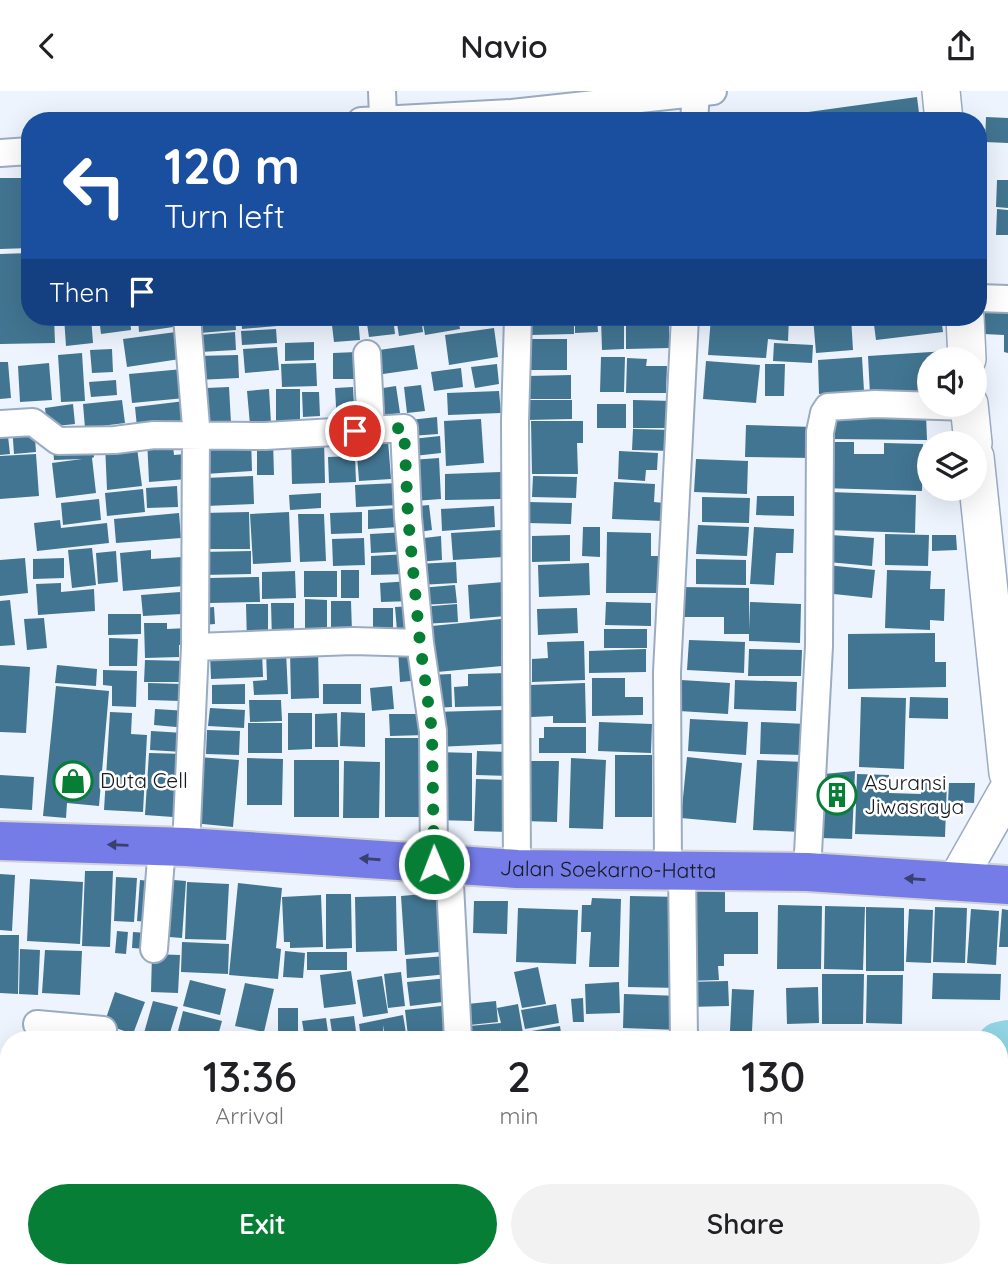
<!DOCTYPE html>
<style>
:root{--surface:#fff;--page:#f2f2f2;--text:#202124;--muted:#757577;--accent:#077e36}
body{margin:0;font-family:Quicksand,sans-serif;background:var(--page);color:var(--text);height:100vh;display:flex;flex-direction:column;font-size:26px;white-space:nowrap}
*{box-sizing:border-box;margin:0}
p{font-size:23px;color:var(--muted)}
.icon{flex:none;width:38px;height:38px;fill:none;stroke:currentColor;stroke-width:2;stroke-linecap:round;stroke-linejoin:round}
.map{position:relative;flex:1;overflow:hidden}
.side{position:absolute;left:0px;top:940px;width:1008px;height:247px;display:flex;flex-direction:column;background:var(--surface);border-radius:28px 28px 0 0;box-shadow:0 7px 28px #0002}
.side>*{flex:none}
.hud{position:absolute;left:21px;top:21px;width:966px;height:214px;border-radius:28px;box-shadow:0 7px 28px #0002;background:#1a4fa0;color:#fff;overflow:hidden}
.tools{position:absolute;left:917px;top:256px;display:grid;gap:14px}
.tools a{display:grid;place-items:center;width:70px;height:70px;border-radius:50%;background:var(--surface);box-shadow:0 7px 28px #0002;font-size:35px}
.pin{position:absolute;display:grid;place-items:center;width:60px;height:60px;color:#fff;margin:-30px;border:4px solid #fff;border-radius:50%;box-shadow:0 2px 7px #0007}
.me{position:absolute;width:77px;margin:-38px;rotate:359deg;stroke-linejoin:round;filter:drop-shadow(0 0 5px #0008)}
.turn{display:flex;align-items:center;gap:24px;height:147px;padding:0 28px;font-size:32px}
.turn .icon{width:91px;height:91px;stroke-width:2.5}
.turn b{display:block;font-size:49px;line-height:60px}
.then{display:flex;align-items:center;height:66px;padding:0 28px;background:#0003;gap:14px;font-size:26px}
.eta{display:flex;justify-content:space-evenly;align-items:center;height:119px;text-align:center}
.eta b{font-size:42px;font-weight:600;line-height:49px}
.cta{display:flex;gap:14px;margin-top:auto;padding:14px 28px}
.cta a{flex:1;height:80px;border-radius:42px;background:var(--accent);color:#fff;font-size:28px;font-weight:600;line-height:80px;text-align:center}
.cta a+a{background:var(--page);color:var(--text)}
header{display:flex;justify-content:space-between;align-items:center;height:91px;padding:0 28px;background:var(--surface);font-size:32px;font-weight:600}
.map>svg:first-child{display:block}
</style>
<header><svg class="icon" aria-label="back" viewBox="0 0 24 24"><path d="M15 5l-7 7 7 7"/></svg>Navio<svg class="icon" aria-label="share" viewBox="0 0 24 24"><path d="M12 15V3M7 8l5-5 5 5M5 13v7h14v-7"/></svg></header>
<div class="map">
<svg width="1008" height="1185" viewBox="0 0 1008 1185">
<defs>
<pattern id="grass-dots" width="8" height="8" patternUnits="userSpaceOnUse" patternTransform="scale(1.75)"><rect width="8" height="8" fill="#d2c6ee"/><path d="M2 2h.1M6 6h.1" fill="none" stroke="#b3aacc" stroke-width="1.8" stroke-linecap="round"/></pattern>
<pattern id="cemetery-stones" width="16" height="16" patternUnits="userSpaceOnUse" patternTransform="scale(1.75)"><rect width="16" height="16" fill="#d2c6ee"/><path d="M2 7V4a2 2 0 0 1 4 0v3zM10 15v-3a2 2 0 0 1 4 0v3z" fill="#b3aacc"/></pattern>
</defs>
<rect width="100%" height="100%" fill="#edf4fe"/>
<!-- grass -->
<path fill="url(#grass-dots)" d="M1008,990V1185H568L586,1178H999V992Z"/>
<!-- cemetery -->
<path fill="url(#cemetery-stones)" d="M0,1069L9,1072V1178H222L230,1185H0Z"/>
<g fill="none" stroke-linecap="round" stroke-linejoin="round">
<!-- river -->
<path stroke="#92d5e4" stroke-width="44" d="M999,953L1008,951
M0,990L9,994"/>
</g>
<!-- building -->
<path fill="#427591" d="M917,6L920,30H802L801,22Z
M754,24L755,30H728L727,28Z
M986,26L1008,27V52L985,51Z
M0,87H30V157L0,158Z
M997,89H1008V117L996,116Z
M997,118L1008,119V144H996Z
M30,162V226H54L55,252L0,253V163Z
M985,217H1008V262L1004,261V244L984,243Z
M64,226H91L93,252L66,255Z
M99,226H130L131,239L101,243Z
M138,226H179L180,235L139,241Z
M199,226H235L236,239L200,242Z
M241,226H276L277,235L242,238Z
M286,226H330V228L287,231Z
M331,226H358L360,249L334,251Z
M366,226H393L395,243L369,246Z
M396,226H421L423,241L399,245Z
M422,226H458L460,238L425,244Z
M530,226H574V243L530,244Z
M575,226H597L598,241L575,242Z
M711,226H789L788,250L768,248L766,267L708,264Z
M813,226H851L853,259L816,262Z
M873,226H941L943,241L876,249Z
M624,227V258L602,259L601,228Z
M626,227H669V257L626,258Z
M494,237L498,266L449,274L445,244Z
M276,238L277,252L242,254L241,240Z
M176,241L180,268L127,276L123,248Z
M235,241L236,259L200,261L199,244Z
M527,248H567V279H527Z
M314,251V269L285,270V252Z
M774,252L813,254L812,272L773,270Z
M414,254L418,278L376,284L372,260Z
M277,256L279,279L245,282L243,258Z
M112,258L113,281L92,282L90,259Z
M947,260V268H929V299L870,303L868,265Z
M357,261V288H333V262Z
M82,262L85,310L61,311L58,264Z
M238,264L239,287L197,289L196,265Z
M601,266H625L624,301H600Z
M862,266L864,300L819,303L818,269Z
M627,267L647,268L646,275H667L666,302H626Z
M706,270L760,274L756,312L703,308Z
M0,271H8L11,307L0,308Z
M49,272L52,309L20,311L18,275Z
M316,272L317,295L282,296L281,273Z
M497,273L499,293L475,297L471,276Z
M765,273H785L784,305H765Z
M461,277L463,296L434,300L431,281Z
M183,278L185,307L132,312L129,283Z
M571,284V308H528V285Z
M116,289L117,304L91,306L89,291Z
M421,294L425,320L407,322L404,296Z
M396,295L400,322L374,326L370,299Z
M229,296L231,332L208,333L206,297Z
M353,296L355,332L337,333L335,297Z
M269,298L271,332L250,334L247,300Z
M276,298H300V330H276Z
M499,300L501,322L448,324L447,302Z
M302,301H319L320,325L303,326Z
M122,309L125,332L85,337L83,313Z
M526,309H572V328L526,329Z
M633,309L673,310L672,337H633Z
M185,310L187,330L137,336L135,316Z
M73,313L75,333L47,336L45,317Z
M597,313H626V337H597Z
M926,323L927,349L829,348L833,326Z
M437,326L438,343L411,345L410,329Z
M481,328L484,372L446,375L444,330Z
M531,330H583V352H577L578,383H532Z
M34,333L36,361L14,363L12,334Z
M746,334L814,336L813,367L745,366Z
M0,336H7L10,363L0,364Z
M633,338L673,339V360L632,359Z
M172,345L174,364L185,363L187,388L149,391L147,347Z
M440,345L441,362L414,365L412,348Z
M251,347L252,380L205,383L204,350Z
M324,347L325,392L292,393L291,348Z
M136,349L142,395L107,399L105,353Z
M388,349L391,388L359,390L356,351Z
M273,350L274,384H257V351Z
M823,351H854V363H884V352L923,353L922,400L821,397Z
M93,353L94,366L92,367L96,402L56,407L52,372L82,368L54,369L53,356Z
M619,360L658,362L657,379H646L645,390L618,388Z
M36,363L39,405L0,408V365Z
M355,365L356,391L329,392L328,366Z
M439,367L441,408L414,410L411,369Z
M696,368L748,370L747,403L694,401Z
M501,381V408L445,409V383Z
M253,385L254,413L206,415L205,387Z
M533,385L577,386L576,407L532,406Z
M614,391L655,393L654,411L664,412L663,430L612,428Z
M398,392L399,414L356,416L355,394Z
M177,395L178,416L147,417L146,397Z
M143,398L145,421L107,425L105,402Z
M829,401L916,404L915,442L828,439Z
M321,402V417L290,419L289,404Z
M757,405H794V425L756,424Z
M702,406L750,407L749,432L702,431Z
M99,408L101,429L63,434L61,412Z
M528,411L572,412L571,433L527,432Z
M429,414L432,439L412,442L409,416Z
M494,415L495,436L442,440L441,418Z
M397,417L398,436L368,438V419Z
M249,421L250,458H207L202,422Z
M289,421L291,471L253,473L250,423Z
M362,421V442L331,443L330,422Z
M179,422L181,447L116,452L114,428Z
M298,423H324L326,470L300,471Z
M60,429L61,437L107,432L109,452L37,460L34,432Z
M698,434L749,436L747,465L696,463Z
M583,436H600V466L582,465Z
M754,436L794,438L793,462H776L774,494L750,493Z
M501,439L503,466L453,469L451,442Z
M407,441L408,460L371,462L370,443Z
M607,441L651,442V465H661V502H606Z
M885,443L929,444L928,475L885,474Z
M570,444V470L532,471V445Z
M831,444L874,447L872,475L828,471Z
M932,444H956L957,459L932,460Z
M441,445L442,469L417,471L415,448Z
M364,447L365,474L333,475L332,448Z
M92,457L96,494L72,497L68,459Z
M151,459V468L182,466L184,495L123,500L120,462Z
M116,460L118,491L98,493L96,462Z
M251,460V483L202,484V461Z
M408,463V483L371,484V465Z
M25,467L28,502L0,505V469Z
M64,467V487L33,488V468Z
M696,468L746,469V494L696,493Z
M456,471L457,492L418,494L417,473Z
M589,472L590,504L539,506L538,474Z
M827,474L875,479L872,507L824,502Z
M341,479H359V507H341Z
M887,479L931,480L930,498H945L944,530L930,529V539L885,537Z
M295,480L296,507L262,508V481Z
M304,480H337V506H304Z
M259,486L260,511L209,512V487Z
M412,490L413,510L381,511L380,492Z
M504,491L506,525L470,528L468,494Z
M61,492V501L94,498L95,520L38,524L36,493Z
M455,494L457,512L421,514L420,497Z
M679,496L749,497V539L750,511L801,513L800,552L749,550V543H724V526H678Z
M180,501L182,523L143,525L141,504Z
M305,508L327,509V547H305Z
M10,509L15,554L0,555V510Z
M331,510H351L352,541L331,542Z
M606,511L651,512V535L605,534Z
M271,512H294V550H272Z
M246,513H268V553H247Z
M457,513L458,531L422,533L421,516Z
M416,515L418,549L398,551L395,516Z
M214,516L215,533L201,534L200,517Z
M373,517H393V549H373Z
M577,517L578,542L538,544L537,518Z
M108,523H141V543L108,544Z
M44,527L47,557L27,559L24,528Z
M501,528L502,537H509L511,563L501,564L502,575L426,582L422,536Z
M144,532H167V538L188,537V553L179,554V566L145,567Z
M604,538H647V557H604Z
M935,542V571H946V596L848,598V543Z
M109,547L138,548L137,575H109Z
M689,549L745,551L744,582L687,579Z
M584,550L585,589L532,591V568L548,567L547,551Z
M419,556L421,589L400,591L398,558Z
M318,558L319,607L291,608L290,559Z
M646,558V581L589,582V560Z
M749,558L802,559L801,585H748Z
M266,560H286L288,603L254,604L253,590L267,589Z
M262,561L263,586L211,588L210,562Z
M145,569L186,570V591H144Z
M0,574L30,576L26,642L0,641Z
M57,574L97,578L96,595L55,592Z
M103,579L137,580L136,616L112,615V595L103,594Z
M507,582L508,615L455,616L454,596L468,595V583Z
M451,583L452,616L433,617L430,584Z
M592,587H625V606H643V624L592,625Z
M681,589L730,592L728,623L679,620Z
M735,589L797,591L796,620L734,618Z
M148,592L181,593V610L148,609Z
M585,592L586,632H553V625L531,626L530,594Z
M245,593V613H212V594Z
M323,593H361V613H323Z
M56,595L109,600L99,715L67,712L66,727L43,725Z
M392,595L394,618L372,620L370,597Z
M861,606L906,607L904,678L859,676Z
M910,606L948,607V628L909,627Z
M249,609H281L282,630L250,631Z
M210,617L245,619L244,637L208,635Z
M155,618L188,620L187,637L154,634Z
M502,619L503,653L436,656L434,621Z
M110,621L132,622L131,643L147,644L143,721L104,719Z
M341,621L365,622V656L340,655Z
M288,622H312V658L288,659Z
M337,622L338,656H315V623Z
M389,623H426V644L390,645Z
M690,628L748,631L746,664L688,660Z
M599,631L652,633L651,662L598,660Z
M761,631L806,633L804,664L760,663Z
M248,632H282V662H248Z
M544,636H586V662H539V647H544Z
M207,639L240,640L239,664L206,663Z
M151,640L184,642L183,661L150,659Z
M385,647H431L430,726H385Z
M477,660L511,661V685L476,684Z
M437,661L472,662V730L436,729Z
M149,662L185,663L184,682L176,681L173,726L145,724Z
M615,664H652V726H615Z
M198,666L239,669L233,736L193,732Z
M687,666L742,672L736,732L681,727Z
M247,667L283,668L282,714H247Z
M571,667L606,669L603,738L569,737Z
M294,669H339V726H294Z
M757,669L805,671L802,741L753,739Z
M344,670L380,671L379,727H343Z
M525,670H559L557,731L523,730Z
M855,680L852,748L821,747L824,683Z
M857,683L889,684V702L921,703V690L947,691L945,746L855,743Z
M0,684L34,686L32,719L0,717Z
M476,688L511,689L509,741L474,740Z
M949,692H975L974,712L948,711Z
M85,780H113L110,856L82,855Z
M0,783L15,784L12,840L0,839Z
M116,786L137,787L134,831L114,830Z
M30,788L83,791L80,853L27,850Z
M161,788L186,790L182,847L157,845V832L137,830L140,789L161,791Z
M187,791L229,793L226,849L185,848Z
M238,792L282,797L276,857L281,858L278,888L229,884Z
M725,799V821H758V863H724V875H718L719,889L687,890L685,800Z
M446,801L450,860L405,864L401,805Z
M326,803H351L352,857L326,858Z
M321,804L323,856L290,857V851H284L282,806Z
M396,805L397,860L356,861L355,806Z
M630,805L682,806L680,897L628,896Z
M592,807L621,808L619,876H589L591,841H581L582,814H591Z
M474,810H508L507,843L473,842Z
M778,814L822,815L821,878H777Z
M825,815L865,816L863,879L824,878Z
M866,816L904,817V880H866Z
M935,816L967,817L965,872L933,871Z
M518,817L578,819L576,873L516,871Z
M909,818L933,819L931,872L906,871Z
M971,818L999,820L996,874L967,872Z
M1002,818L1008,819V856H999Z
M117,840L128,841L126,863L115,862Z
M133,841L147,842V858L132,857Z
M0,844H19L18,903L0,902Z
M182,851L229,853L228,883L181,881Z
M20,858L40,859L38,904L19,903Z
M45,859L82,860L80,904L42,902Z
M285,860L305,862L303,887L283,886Z
M307,861H347V879H307Z
M152,863L180,864L178,902L151,901Z
M447,865L448,883L407,887L406,868Z
M538,876L546,913L522,917L514,881Z
M351,880L356,913L324,917L320,884Z
M401,881L405,915L388,917L384,883Z
M933,882L1001,883L1000,909L932,908Z
M822,883H864L863,933H822Z
M867,884H903L902,933L866,932Z
M382,885L388,922L363,926L357,889Z
M448,887L451,910L410,915L407,891Z
M190,889L226,898L220,924L183,915Z
M728,890L729,915L687,916L686,891Z
M619,891L620,922L586,923L585,893Z
M245,892L274,898L264,941L235,935Z
M818,896L819,932L787,933L786,897Z
M732,898L754,899L752,940H730Z
M115,901L145,911L133,943L104,933Z
M624,903L680,905L679,939L623,937Z
M583,907L584,931H573L571,908Z
M153,910L178,916L168,948L144,942Z
M496,910L498,931L460,935L458,914Z
M518,913L524,948H502L500,937L501,948H461L459,936L501,932L497,917Z
M556,913L559,932L525,938L521,919Z
M450,914L453,939L408,945L405,919Z
M278,917H298V948H278Z
M183,920L222,930L217,948H176Z
M403,924L407,948H385L383,934V948H361L359,933Z
M354,925L357,948H333L330,928Z
M326,927L329,948H305L302,930Z
M560,935L562,948H527L526,941Z
M453,943V948H415V947Z"/>
<g fill="none" stroke-linecap="round" stroke-linejoin="round">
<!-- street casing -->
<g stroke="#9bacc2" stroke-width="30">
<path id="street" d="M382,0L383,27
M361,30L512,22L713,0
M694,30L696,2
M0,62L30,60
M978,207L1008,208
M367,263L371,339
M0,333L33,331L58,350L115,349L154,344L265,345L404,337L408,426L420,552
M195,556L353,550L420,552L433,640L434,773
M186,756L195,556L196,335L187,226
M449,774L458,948
M517,778L515,330L518,226
M668,778L667,581L685,226
M682,778L684,948
M807,781L819,555L820,341L824,322L828,316L875,313L969,316
M154,858L162,755
M37,933L103,939V948"/>
</g>
<!-- secondary casing -->
<g stroke="#9bacc2" stroke-width="40">
<path id="secondary" d="M941,0L944,30
M965,226L967,268
M969,313L973,352
M975,366L1008,682
M956,791L1008,699"/>
</g>
<!-- highway casing -->
<g stroke="#d0d1d3" stroke-width="42">
<g id="highway">
<path id="s1" d="M0,750L186,756L517,778L807,781L1008,794"/>
</g>
</g>
<!-- street -->
<use href="#street" stroke="#fff" stroke-width="26"/>
<!-- secondary -->
<use href="#secondary" stroke="#fff" stroke-width="37"/>
<!-- highway -->
<use href="#highway" stroke="#757ce8" stroke-width="38"/>
</g>
<!-- one-way arrows -->
<defs><path id="oneway-solid" d="M-6-.8H1V-3.2L6.5 0L1 3.2V.8H-6Z" transform="scale(1.75)"/></defs>
<g fill="#3a4171">
<use href="#oneway-solid" transform="translate(118 754) rotate(-178)"/>
<use href="#oneway-solid" transform="translate(370 768) rotate(-176)"/>
<use href="#oneway-solid" transform="translate(915 788) rotate(-176)"/>
</g>
<g fill="none" stroke-linecap="round" stroke-linejoin="round">
<!-- route -->
<path stroke="#077e36" stroke-width="12" stroke-dasharray="0 21.6" d="M355,340L404,337L408,426L420,552L432,640L434,773"/>
</g>
<!-- icons -->
<defs>
<g id="shop-ring" transform="scale(2.0125)"><circle r="9.5" fill="#fff" stroke="#077e36" stroke-width="1.5"/><path d="M-5-2.5h2.3a2.7 3.5 0 0 1 5.4 0H5L5.5 6h-11ZM-1.5-2.5h3a1.5 2.3 0 0 0-3 0Z" fill="#077e36"/></g>
<g id="building-ring" transform="scale(2.0125)"><circle r="9.5" fill="#fff" stroke="#077e36" stroke-width="1.5"/><path d="M-4-6H4V6H1V3H-1V6H-4ZM-2.5-4.3h1.7v1.8h-1.7ZM.8-4.3h1.7v1.8H.8ZM-2.5-1h1.7V.8h-1.7ZM.8-1h1.7V.8H.8Z" fill="#077e36"/></g>
</defs>
<g fill-rule="evenodd">
<use href="#shop-ring" x="73" y="690"/>
<use href="#building-ring" x="837" y="704"/>
</g>
<g text-anchor="middle" stroke-width="5" stroke-linejoin="round" paint-order="stroke">
<!-- poi labels -->
<g font-size="21" fill="#131921" stroke="#fff" text-anchor="start">
<text x="100" y="697">Duta Cell</text>
<text x="864" y="699">Asuransi<tspan x="864" dy="24">Jiwasraya</tspan></text>
</g>
<!-- street labels -->
<g font-size="21" fill="#131921" stroke="#fff">
<text dy="7" stroke="none"><textPath href="#s1" startOffset="609">Jalan Soekarno-Hatta</textPath></text>
</g>
</g>
</svg>
<div class="tools">
<a><svg class="icon" aria-label="sound" viewBox="0 0 24 24"><path d="M4 9h4l5-4v14l-5-4H4zM17 9q2 3 0 6"/></svg></a>
<a><svg class="icon" aria-label="layers" viewBox="0 0 24 24"><path d="M12 4l9 5-9 5-9-5zM3 14l9 5 9-5"/></svg></a>
</div>
<div class="pin" style="left:355px;top:340px;background:#d93025"><svg class="icon" aria-label="arrive" viewBox="0 0 24 24"><path d="M6 21V4h12l-3 4 3 4H6"/></svg></div>
<svg class="me" style="left:434px;top:773px" viewBox="-20 -20 40 40"><circle r="17" fill="#077e36" stroke="#fff" stroke-width="3"/><path d="M0-11L8 9 0 5-8 9z" fill="#fff"/></svg>
<div class="hud">
<div class="turn"><svg class="icon" aria-label="left" viewBox="0 0 24 24"><path d="M17 20v-9H6M10 6l-5 5 5 5"/></svg><div><b>120 m</b>Turn left</div></div>
<div class="then">Then<svg class="icon" aria-label="arrive" viewBox="0 0 24 24"><path d="M6 21V4h12l-3 4 3 4H6"/></svg></div>
</div>
<section class="side">
<div class="eta">
<div><b>13:36</b><p>Arrival</p></div>
<div><b>2</b><p>min</p></div>
<div><b>130</b><p>m</p></div>
</div>
<div class="cta"><a>Exit</a><a>Share</a></div>
</section>
</div>
